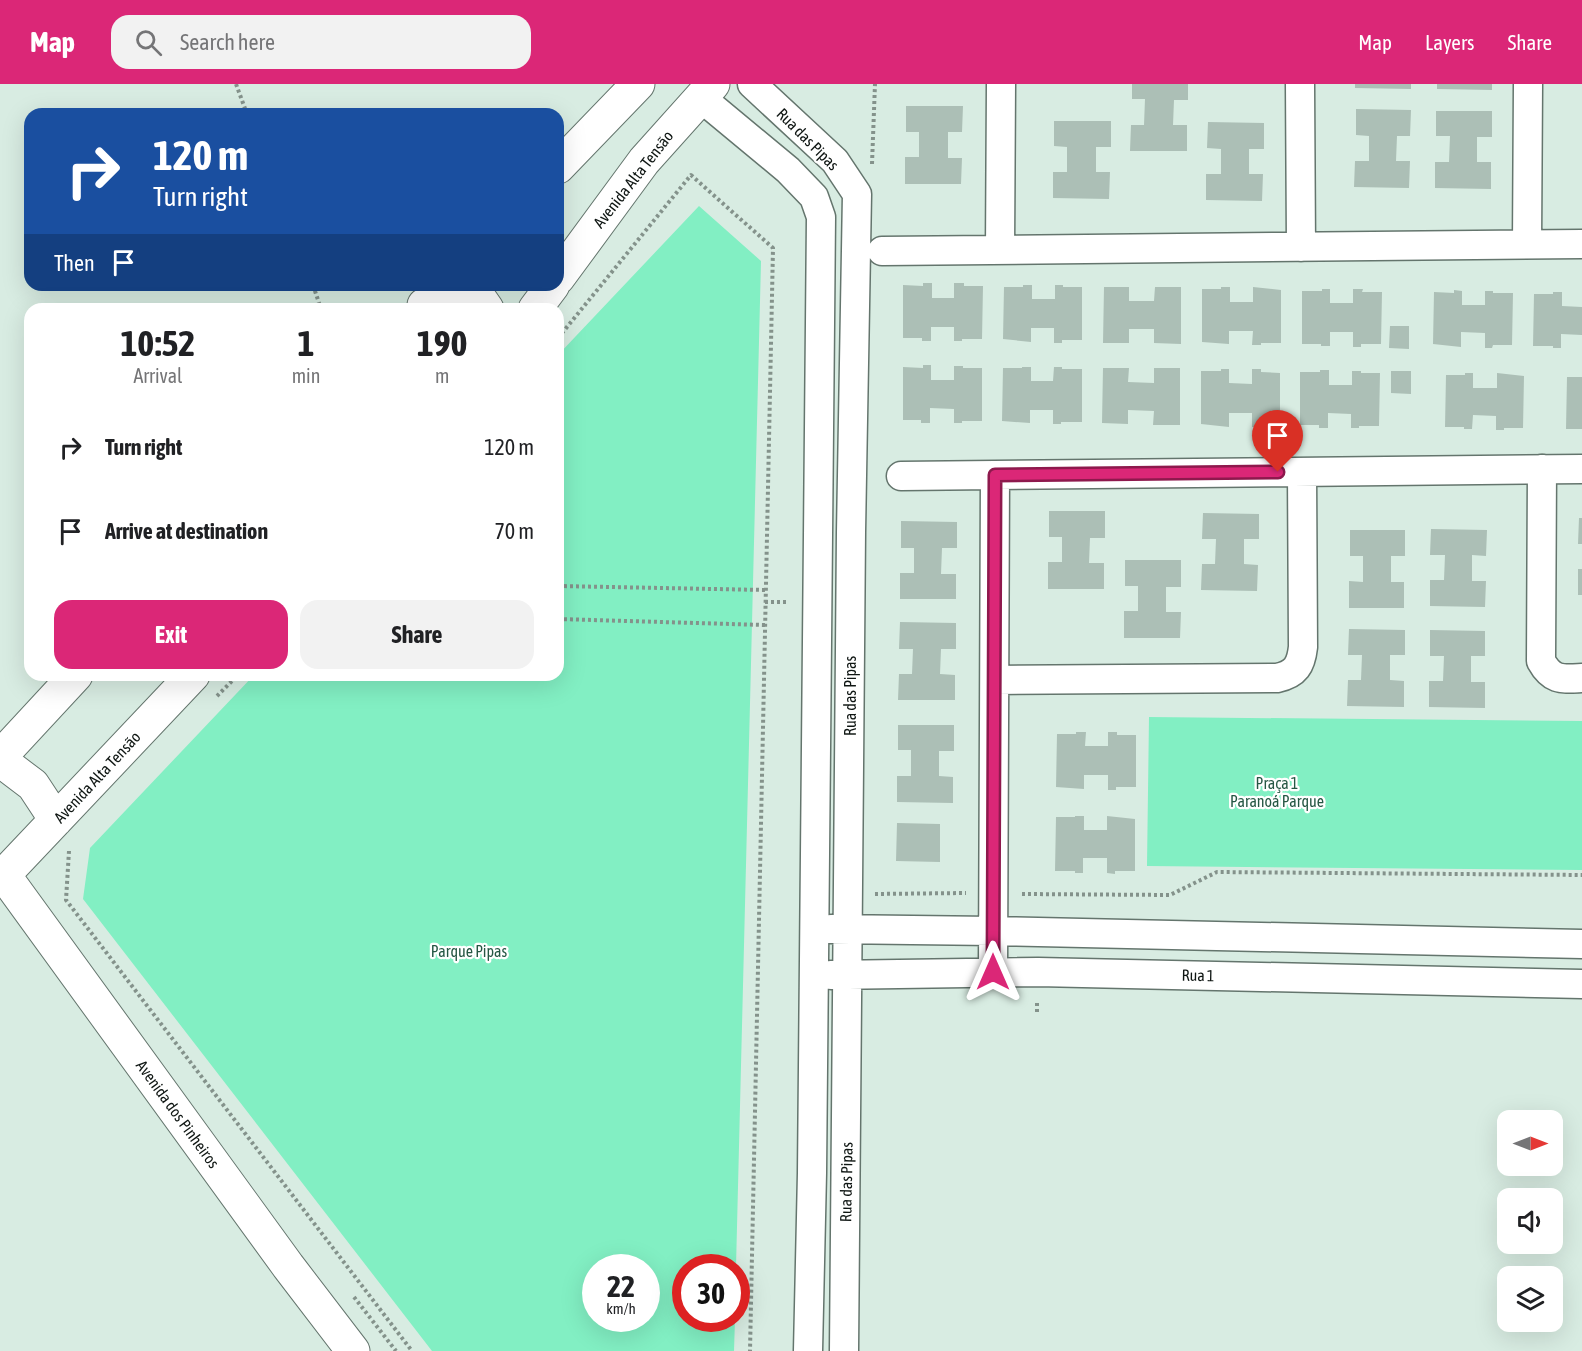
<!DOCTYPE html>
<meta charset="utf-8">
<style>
:root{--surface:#fff;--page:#f2f2f2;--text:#202124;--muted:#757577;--accent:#db2777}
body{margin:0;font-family:"Asap Condensed",sans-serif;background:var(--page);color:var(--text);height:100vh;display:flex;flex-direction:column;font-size:22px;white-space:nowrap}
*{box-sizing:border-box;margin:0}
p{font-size:20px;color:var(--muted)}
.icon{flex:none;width:33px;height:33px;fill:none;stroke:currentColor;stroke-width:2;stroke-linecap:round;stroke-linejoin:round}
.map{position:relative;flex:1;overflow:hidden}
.panel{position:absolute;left:24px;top:219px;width:540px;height:378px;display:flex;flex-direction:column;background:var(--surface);border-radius:18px;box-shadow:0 6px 24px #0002}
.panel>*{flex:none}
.top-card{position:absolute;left:24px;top:24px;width:540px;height:183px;border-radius:18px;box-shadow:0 6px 24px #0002;background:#1a4fa0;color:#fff;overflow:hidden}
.needle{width:39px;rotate:90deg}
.tools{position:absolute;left:1497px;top:1026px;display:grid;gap:12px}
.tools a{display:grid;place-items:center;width:66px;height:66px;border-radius:12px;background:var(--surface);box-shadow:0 6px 24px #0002;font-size:30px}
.speed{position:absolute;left:582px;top:1170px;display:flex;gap:12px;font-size:30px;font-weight:700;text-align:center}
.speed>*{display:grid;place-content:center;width:78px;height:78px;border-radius:50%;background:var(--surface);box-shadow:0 6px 24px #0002;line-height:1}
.speed small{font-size:15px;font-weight:400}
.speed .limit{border:9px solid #d22;background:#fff;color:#111}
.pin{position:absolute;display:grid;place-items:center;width:51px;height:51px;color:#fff;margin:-62px -26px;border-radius:50% 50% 50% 0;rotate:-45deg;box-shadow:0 0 6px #0007}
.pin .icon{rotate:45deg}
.me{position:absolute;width:66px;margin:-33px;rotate:0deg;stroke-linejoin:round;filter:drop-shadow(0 0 4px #0008)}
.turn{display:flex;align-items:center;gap:21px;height:126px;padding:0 30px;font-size:27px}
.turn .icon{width:78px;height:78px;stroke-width:2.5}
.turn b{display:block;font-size:42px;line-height:51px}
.then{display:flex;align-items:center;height:57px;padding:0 30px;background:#0003;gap:12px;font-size:22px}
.eta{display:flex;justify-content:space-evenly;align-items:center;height:102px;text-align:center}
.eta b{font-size:36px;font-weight:700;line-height:42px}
.primary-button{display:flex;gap:12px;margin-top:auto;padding:12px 30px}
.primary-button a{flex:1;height:69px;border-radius:18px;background:var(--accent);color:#fff;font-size:24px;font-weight:700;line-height:69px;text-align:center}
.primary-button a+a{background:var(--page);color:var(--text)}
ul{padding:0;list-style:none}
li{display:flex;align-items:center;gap:18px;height:84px;padding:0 30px}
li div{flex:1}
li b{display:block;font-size:22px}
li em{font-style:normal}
header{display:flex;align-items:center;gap:36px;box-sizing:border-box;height:84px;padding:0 30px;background:var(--accent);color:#fff}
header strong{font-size:28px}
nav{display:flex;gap:33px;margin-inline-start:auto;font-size:21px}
.search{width:420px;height:54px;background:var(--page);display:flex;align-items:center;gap:15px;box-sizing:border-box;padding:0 21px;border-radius:18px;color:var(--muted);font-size:22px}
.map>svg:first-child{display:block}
</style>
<header>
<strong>Map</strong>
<div class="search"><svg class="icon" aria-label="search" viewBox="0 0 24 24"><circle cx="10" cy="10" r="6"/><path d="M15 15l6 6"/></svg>Search here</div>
<nav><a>Map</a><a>Layers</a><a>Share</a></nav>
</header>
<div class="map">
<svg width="1582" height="1267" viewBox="0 0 1582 1267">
<rect width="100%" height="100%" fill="#d8ece2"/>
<!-- green -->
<path fill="#82efc3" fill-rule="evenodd" d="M699,122L761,177L736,1183L686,1184V1234L735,1235L734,1267H432L83,815L90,764L254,591H558V271ZM596,1184H646V1234H596Z
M1149,633L1582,637V786L1147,782Z"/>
<!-- building -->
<path fill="#acbfb6" d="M1132,0H1188V16H1174L1173,41H1187V67H1130L1131,41H1144L1145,15H1132Z
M1355,0H1411V5L1355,4Z
M1437,0H1492V6L1437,5Z
M906,22H963L962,48H948V74H962L961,100H905V73H919V48H906Z
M1356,25L1411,26L1410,52H1397L1396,77H1410L1409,104L1354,103L1355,77H1369V52L1356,51Z
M1436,27H1492V53H1477V78H1491V105L1435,104V78H1449L1450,52H1436Z
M1054,37H1111V63H1096V88H1110L1109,115L1053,114V88H1067V63L1054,62Z
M1208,38L1264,39V65H1249V90H1263L1262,117L1206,116V90H1221V65L1207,64Z
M923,199H932V214H954V199H964V202H983L982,255H962V257H954V243H931V257H922V254H903V201L923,202Z
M1023,201H1032V215H1055V201H1063V203H1082V256H1062V259H1054V244H1031V258L1003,255L1004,203H1023Z
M1104,203H1129V217H1154L1155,203H1181V260L1154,259V245H1129V259H1103Z
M1221,203H1230V218H1253V203L1281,206V259H1261V261H1252L1253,247H1229V260L1202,258V205H1221Z
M1322,205H1330V219H1353V205H1363L1362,208H1382L1381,260H1361V263H1353V248H1330V262H1321V260H1302V207H1322Z
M1454,206L1462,207V221H1485V207H1493V209H1513L1512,261H1493L1492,264H1485V249L1461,248V263L1433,260L1434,208L1454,209Z
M1553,208H1562V222L1582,223V251L1561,250V264H1553V262H1533L1534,210H1553Z
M1390,242H1409V265L1389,264Z
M923,281H931V296H954V282H963V284H982V337H962V339H954V325L930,324V339H921V336H903V283L923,284Z
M1022,283H1031V297H1053L1054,283H1062V285H1082V338H1061V340H1053V326H1030V339L1002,337L1003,284H1022Z
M1103,284H1129L1128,298L1154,299V284H1180V341H1153L1154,327L1128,326V340L1102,339Z
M1221,285H1229V299L1252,300V285H1261V288L1280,289V341L1260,340V343H1252V329H1229V343L1201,340V287H1221Z
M1320,286H1329V301H1352V287H1361V289H1380L1379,342H1359V344H1351V330L1328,329V344H1319V341H1300V288H1320Z
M1391,287H1411V310L1391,309Z
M1465,289H1473V304H1497V289L1524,292L1523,344H1504V346H1496V332L1473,331L1472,345H1464V343H1445L1446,291H1465Z
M1567,293H1582V345H1566Z
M1049,427H1105V454H1090L1089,479H1104V505H1048V478H1062V453H1049Z
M1203,429L1259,430V455H1244V480L1258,481L1257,507L1201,506L1202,480H1215L1216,455H1202Z
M1579,434H1582V460H1578Z
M901,437L957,438V464H942L941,490H956V515H900V489H914V464H901Z
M1431,445L1487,446L1486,472L1472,471V497H1486L1485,523L1430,522V496H1444L1445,471H1430Z
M1350,446H1405V472H1391V498H1404V524H1349V497L1363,498V472H1350Z
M1125,476H1181V503H1166V528H1181L1180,554H1124V527H1138V502H1125Z
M1578,485H1582V511H1578Z
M900,538L956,539V565H941L940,590L955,591V616H898L899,590H912L913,565H899Z
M1349,545L1405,546V571H1390V596L1404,597V623L1347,622L1348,596H1361L1362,571H1348Z
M1430,546L1485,547V572H1471V598H1485V624L1429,623V597H1443L1444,572H1430Z
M898,641H954V667H939V692L953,693V719L897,718V692H911V666H898Z
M1076,648H1086L1085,662H1108V648H1117V651H1136V703H1116V706H1108V691H1084V705L1056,703L1057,650H1076Z
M1075,732H1084V746H1107V732L1135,735V787H1115V790L1107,789V774H1083V789H1075V787H1055L1056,733H1075Z
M897,739L940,740V778L896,777Z"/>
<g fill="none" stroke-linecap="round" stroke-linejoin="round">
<!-- minor casing -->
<g stroke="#64756d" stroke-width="31">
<path id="minor" d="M752,0L835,77L857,110L851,448L844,1267
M1300,0L1301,163
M700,13L788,86L814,113L821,133L812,1089L808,1267
M1527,160L1528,0
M1000,166L1001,0
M882,167L1582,160
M1542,385L1541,577C1552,597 1562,595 1582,594
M901,392L1582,385
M995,596L1277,594C1296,590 1301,581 1303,563L1302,388
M831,845L993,847L1582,860
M993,888L995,391
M831,891L1038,888L1582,900"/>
</g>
<!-- tertiary casing -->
<g stroke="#64756d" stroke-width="35">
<path id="tertiary" d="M558,83L638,0
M558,194L644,77L713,0
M424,221L450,208L478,212L487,225
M535,225L553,201
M0,673L76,591
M0,676L33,701L56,736
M4,791L288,1182L353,1267
M0,795L193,591"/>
</g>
<!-- path -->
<path stroke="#84928b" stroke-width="4" stroke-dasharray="3 3" stroke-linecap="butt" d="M236,0L247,30
M872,80L875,0
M313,201L321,225
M558,254L691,91L773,164L750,1267
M558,502L766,506
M765,518H789
M558,535L765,541
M217,612L238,591
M69,767L66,816L412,1267
M875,810L966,809
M1022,810L1170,811L1217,788L1582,791
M1037,928V916
M354,1213L396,1267"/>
<!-- minor -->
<use href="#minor" stroke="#fff" stroke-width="28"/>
<!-- tertiary -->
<use href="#tertiary" stroke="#fff" stroke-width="33"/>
</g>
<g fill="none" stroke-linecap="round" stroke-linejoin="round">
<!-- route casing -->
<g stroke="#8e194d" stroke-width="15">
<path id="route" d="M993,888L995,391L1278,388"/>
</g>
<!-- route -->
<use href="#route" stroke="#db2777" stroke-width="10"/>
</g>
<g text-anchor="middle" stroke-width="4.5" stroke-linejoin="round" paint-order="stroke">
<!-- street labels -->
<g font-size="16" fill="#0f1613" stroke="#fff">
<text transform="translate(808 55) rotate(45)" y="6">Rua das Pipas</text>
<text transform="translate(633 95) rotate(-52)" y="6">Avenida Alta Tensão</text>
<text transform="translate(850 612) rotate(-90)" y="6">Rua das Pipas</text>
<text transform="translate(97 693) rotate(-47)" y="6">Avenida Alta Tensão</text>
<text transform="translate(1198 891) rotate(1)" y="6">Rua 1</text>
<text transform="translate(178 1030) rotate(54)" y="6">Avenida dos Pinheiros</text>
<text transform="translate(846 1098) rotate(-89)" y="6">Rua das Pipas</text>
</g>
<!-- park labels -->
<g font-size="16" fill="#265744" stroke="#fff">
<text x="1277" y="705">Praça 1<tspan x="1277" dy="18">Paranoá Parque</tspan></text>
<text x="469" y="873">Parque Pipas</text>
</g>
</g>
</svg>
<div class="tools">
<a><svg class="needle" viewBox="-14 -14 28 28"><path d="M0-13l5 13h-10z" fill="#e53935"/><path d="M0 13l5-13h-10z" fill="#757577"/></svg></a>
<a><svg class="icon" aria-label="sound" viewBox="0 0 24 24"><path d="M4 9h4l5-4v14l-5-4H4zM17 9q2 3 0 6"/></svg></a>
<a><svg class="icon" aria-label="layers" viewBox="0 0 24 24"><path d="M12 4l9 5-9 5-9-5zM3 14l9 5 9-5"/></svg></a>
</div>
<div class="speed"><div>22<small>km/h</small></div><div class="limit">30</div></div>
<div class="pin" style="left:1278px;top:388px;background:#d93025"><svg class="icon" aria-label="arrive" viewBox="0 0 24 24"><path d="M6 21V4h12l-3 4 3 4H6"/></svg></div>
<svg class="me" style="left:993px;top:888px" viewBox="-20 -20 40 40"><path d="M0-17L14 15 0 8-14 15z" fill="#db2777" stroke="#fff" stroke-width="4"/></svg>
<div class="top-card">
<div class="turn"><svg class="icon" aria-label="right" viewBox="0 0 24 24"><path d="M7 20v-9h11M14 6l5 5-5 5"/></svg><div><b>120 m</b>Turn right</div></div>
<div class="then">Then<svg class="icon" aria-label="arrive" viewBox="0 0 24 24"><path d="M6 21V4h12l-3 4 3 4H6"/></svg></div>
</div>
<section class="panel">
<div class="eta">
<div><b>10:52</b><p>Arrival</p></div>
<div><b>1</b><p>min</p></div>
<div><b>190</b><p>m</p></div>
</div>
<ul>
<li><svg class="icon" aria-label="right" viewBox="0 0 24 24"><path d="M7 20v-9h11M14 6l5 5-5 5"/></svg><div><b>Turn right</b></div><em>120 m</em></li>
<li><svg class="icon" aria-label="arrive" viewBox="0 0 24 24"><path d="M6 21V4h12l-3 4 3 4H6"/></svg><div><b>Arrive at destination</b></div><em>70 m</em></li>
</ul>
<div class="primary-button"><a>Exit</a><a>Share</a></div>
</section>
</div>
